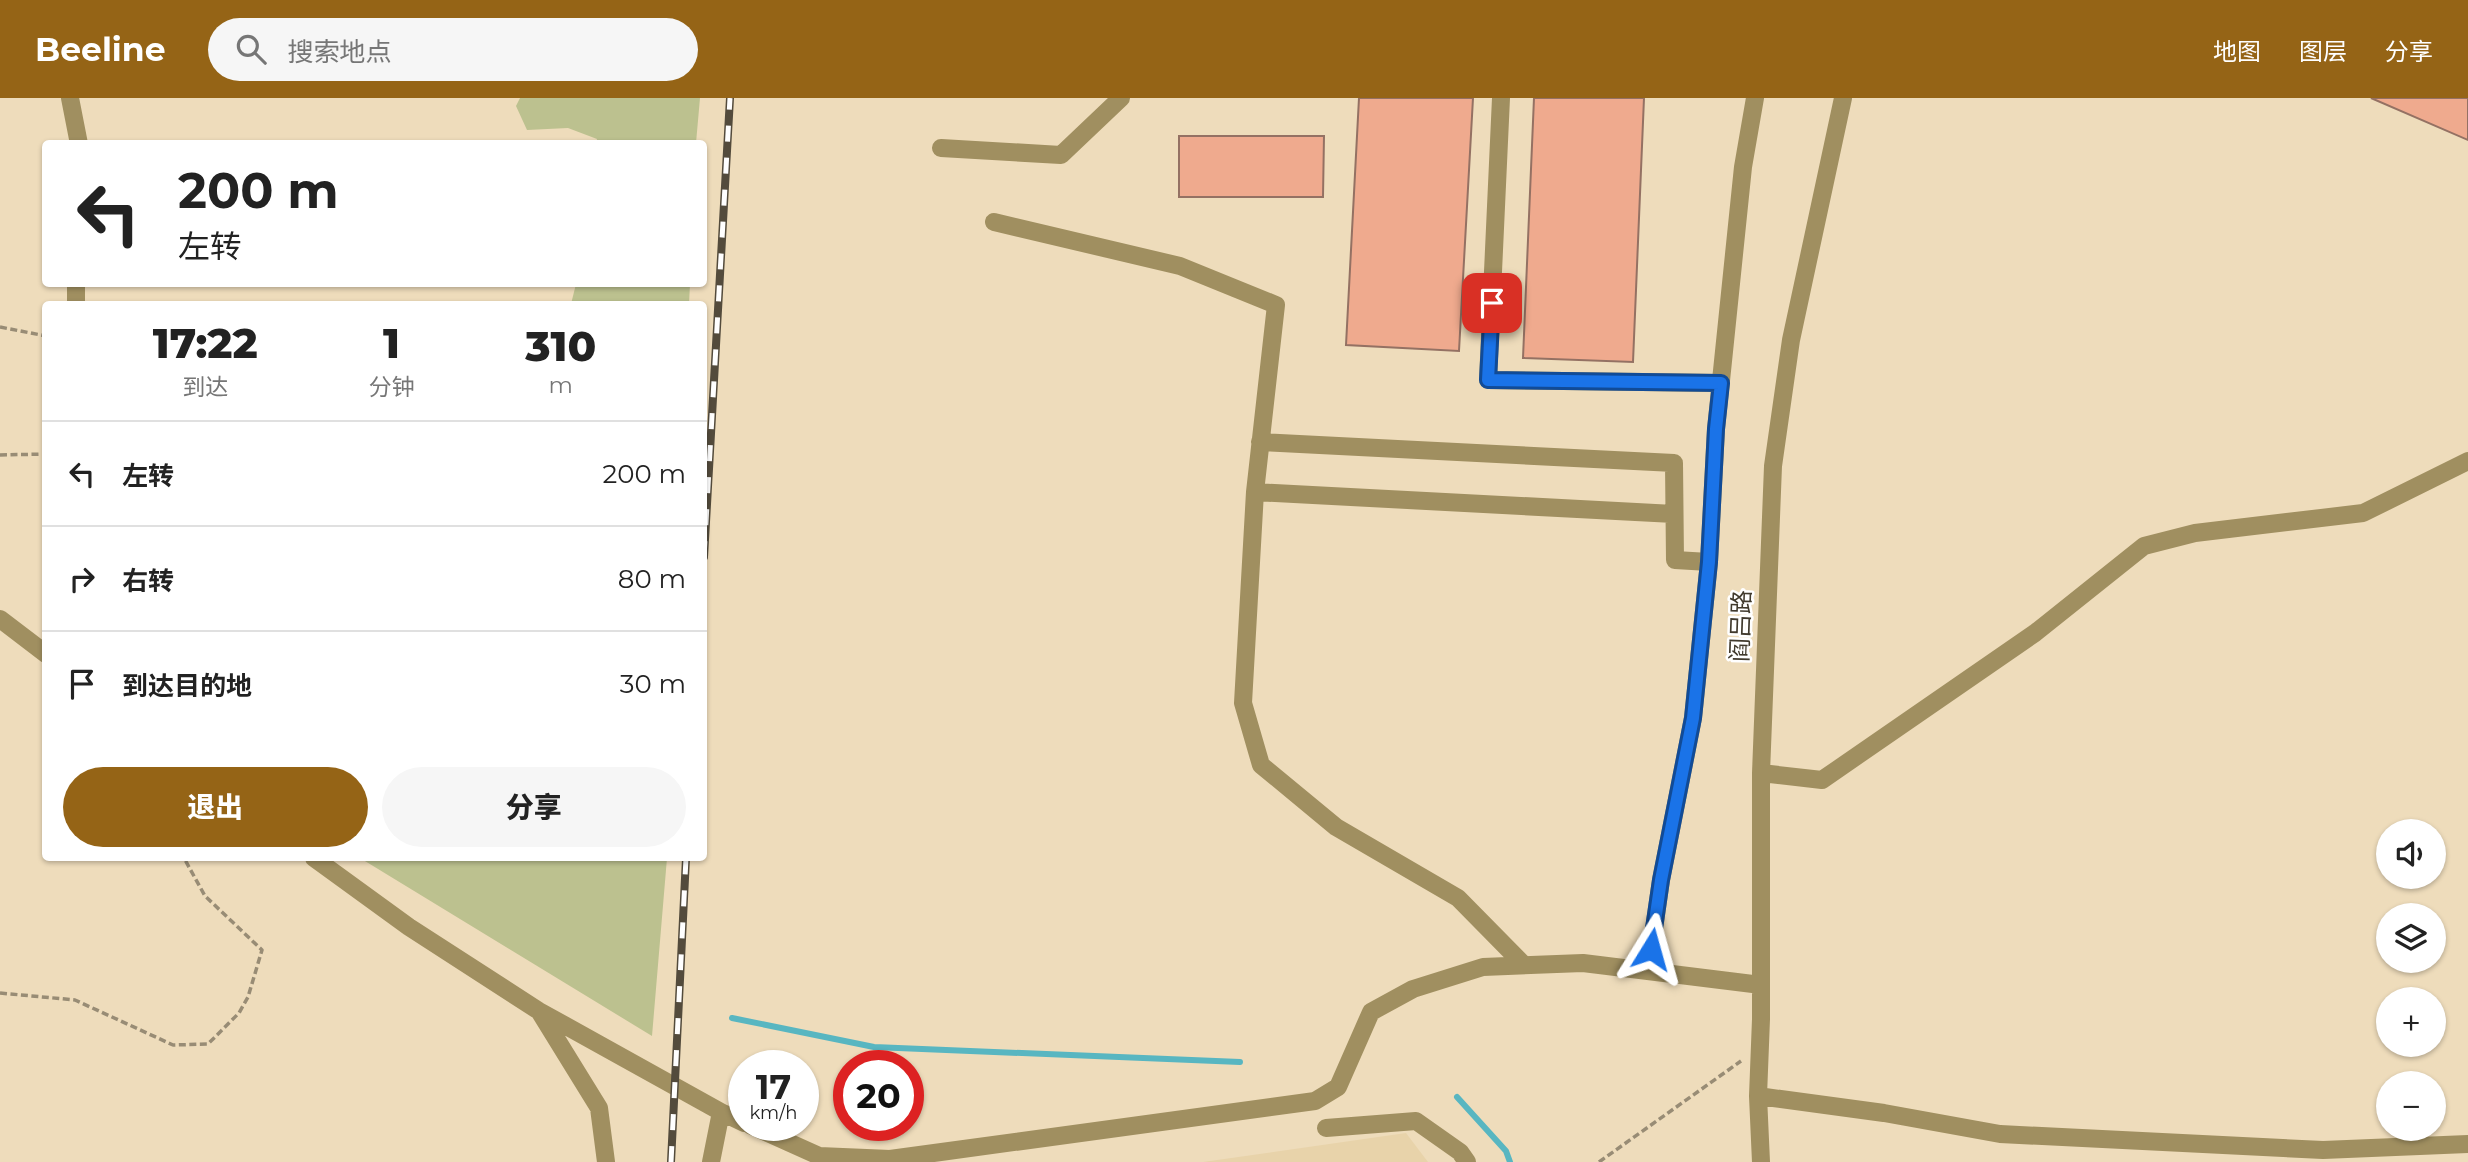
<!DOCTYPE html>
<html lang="zh">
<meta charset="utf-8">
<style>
:root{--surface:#fff;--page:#f6f6f6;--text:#222;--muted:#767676;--line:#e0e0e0;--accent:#956416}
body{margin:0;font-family:Montserrat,"Noto Sans SC",sans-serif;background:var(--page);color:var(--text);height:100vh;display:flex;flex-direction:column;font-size:26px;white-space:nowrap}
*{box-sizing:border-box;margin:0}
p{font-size:23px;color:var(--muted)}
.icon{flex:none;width:38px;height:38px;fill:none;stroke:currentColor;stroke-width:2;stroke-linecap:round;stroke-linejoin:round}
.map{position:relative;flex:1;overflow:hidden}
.drawer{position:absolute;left:42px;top:203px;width:665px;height:560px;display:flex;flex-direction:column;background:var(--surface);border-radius:7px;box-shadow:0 2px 5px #0004}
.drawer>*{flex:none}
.banner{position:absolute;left:42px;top:42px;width:665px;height:147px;border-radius:7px;box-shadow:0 2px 5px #0004;background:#fff;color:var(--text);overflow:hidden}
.fabs{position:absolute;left:2376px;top:721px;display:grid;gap:14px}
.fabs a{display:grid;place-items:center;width:70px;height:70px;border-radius:50%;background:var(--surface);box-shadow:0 2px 5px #0004;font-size:35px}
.speed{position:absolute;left:728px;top:952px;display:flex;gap:14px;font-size:35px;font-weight:700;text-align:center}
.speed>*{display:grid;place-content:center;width:91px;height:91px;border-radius:50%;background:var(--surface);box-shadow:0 2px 5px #0004;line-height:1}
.speed small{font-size:18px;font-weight:400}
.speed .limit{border:10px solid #d22;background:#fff;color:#111}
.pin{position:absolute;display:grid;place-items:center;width:60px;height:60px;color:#fff;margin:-30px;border-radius:14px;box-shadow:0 4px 10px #0006}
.me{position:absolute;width:77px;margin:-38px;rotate:8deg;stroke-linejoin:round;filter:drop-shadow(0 0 5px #0008)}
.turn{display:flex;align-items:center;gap:24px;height:147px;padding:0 21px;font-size:32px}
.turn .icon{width:91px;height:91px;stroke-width:2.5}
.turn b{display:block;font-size:49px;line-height:60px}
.eta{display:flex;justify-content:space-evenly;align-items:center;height:119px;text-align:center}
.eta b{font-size:42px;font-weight:800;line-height:49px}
.action{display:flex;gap:14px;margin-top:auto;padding:14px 21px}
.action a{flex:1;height:80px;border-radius:42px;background:var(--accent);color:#fff;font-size:28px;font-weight:800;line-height:80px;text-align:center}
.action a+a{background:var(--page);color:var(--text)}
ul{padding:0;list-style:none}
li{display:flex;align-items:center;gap:21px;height:105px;padding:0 21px;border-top:2px solid var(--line)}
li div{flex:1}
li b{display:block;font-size:26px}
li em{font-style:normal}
header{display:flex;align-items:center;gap:42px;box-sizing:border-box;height:98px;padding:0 35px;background:var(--accent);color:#fff}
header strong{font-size:33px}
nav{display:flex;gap:38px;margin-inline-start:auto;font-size:24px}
.search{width:490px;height:63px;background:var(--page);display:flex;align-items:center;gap:18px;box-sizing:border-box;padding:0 24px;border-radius:38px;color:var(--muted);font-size:26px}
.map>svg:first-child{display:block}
</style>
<header>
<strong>Beeline</strong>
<div class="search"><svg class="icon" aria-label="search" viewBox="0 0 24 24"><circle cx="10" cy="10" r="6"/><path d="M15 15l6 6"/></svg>搜索地点</div>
<nav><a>地图</a><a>图层</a><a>分享</a></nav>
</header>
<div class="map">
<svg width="2468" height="1064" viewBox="0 0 2468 1064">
<rect width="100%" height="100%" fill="#eedcbb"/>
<!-- built -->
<path fill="#e8d3aa" d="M1406,1035L1428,1064H1203Z"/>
<!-- green -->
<path fill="#bcc18f" d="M520,0H700L696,45H596L597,41L568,30L527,32L516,8Z
M576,186H690L689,206H571Z
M360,760H667L652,938Z"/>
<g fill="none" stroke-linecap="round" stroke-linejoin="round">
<!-- stream -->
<path stroke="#58b6c1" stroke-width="6" d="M732,920L874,949L1240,964
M1457,999L1506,1053L1510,1064"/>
</g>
<!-- building -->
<path fill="#efaa8e" stroke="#947163" stroke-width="2" d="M1359,0H1473L1459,253L1346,247Z
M1534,0H1644L1633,264L1523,260Z
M2371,0H2468V42Z
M1179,38H1324L1323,99H1179Z"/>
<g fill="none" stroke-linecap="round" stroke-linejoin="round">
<!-- path -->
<path stroke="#988c75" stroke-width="3.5" stroke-dasharray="7 3.5" stroke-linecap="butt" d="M0,229L46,238
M0,357L46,356
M0,895L75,902L173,947L208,946L239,915L248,899L262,852L205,798L184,760
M1599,1064L1741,963"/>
<!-- minor -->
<path stroke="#a08f60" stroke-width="18" d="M70,0L79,46
M1501,0L1488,282L1721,285
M941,50L1061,57L1121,0
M994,124L1180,168L1276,207L1255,394L1243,605L1261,667L1336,729L1458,800L1524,867
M76,186V206
M1260,344L1674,365L1675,462L1709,464
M1255,394L1674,416
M0,521L46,556
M1761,675L1822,682L2035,535L2144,448L2195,435L2363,415L2468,363
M314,760L409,829L539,913L721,1014L744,1025
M1648,873L1661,782L1693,620L1709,464L1716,331L1743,69L1755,0
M541,916L599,1010L606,1064
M1758,998L1884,1015L2000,1036L2323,1052L2468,1046
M750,1027L819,1058L890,1061L1315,1003L1338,989L1371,914L1413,891L1483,869L1583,865L1761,887
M1326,1030L1416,1023L1460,1054L1467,1064
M711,1064L721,1014
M1761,1064L1758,998L1761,921V675L1773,368L1791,242L1843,0"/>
<!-- rail casing -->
<g stroke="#534b3c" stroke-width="8">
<path id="rail" d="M704,459L730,0
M671,1064L686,760"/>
</g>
<!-- rail -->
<use href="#rail" stroke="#fff" stroke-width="5" stroke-dasharray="16" stroke-linecap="butt"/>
</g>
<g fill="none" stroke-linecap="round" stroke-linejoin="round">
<!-- route casing -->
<g stroke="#114b97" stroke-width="18">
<path id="route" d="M1492,205L1488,282L1721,285L1716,331L1709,464L1693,620L1661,782L1651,851"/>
</g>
<!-- route -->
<use href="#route" stroke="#1a73e8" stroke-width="12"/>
</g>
<g text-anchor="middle" stroke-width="5" stroke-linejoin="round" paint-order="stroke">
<!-- street labels -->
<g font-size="24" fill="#413a2d" stroke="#fff">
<text transform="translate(1741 528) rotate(-88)" y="8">阎吕路</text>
</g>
</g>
</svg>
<div class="fabs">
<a><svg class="icon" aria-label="sound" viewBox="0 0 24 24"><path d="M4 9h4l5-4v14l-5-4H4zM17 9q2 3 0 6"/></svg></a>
<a><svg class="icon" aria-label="layers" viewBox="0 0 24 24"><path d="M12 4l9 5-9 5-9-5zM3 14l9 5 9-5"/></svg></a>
<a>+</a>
<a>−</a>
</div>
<div class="speed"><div>17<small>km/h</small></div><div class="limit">20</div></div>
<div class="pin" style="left:1492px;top:205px;background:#d93025"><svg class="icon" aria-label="arrive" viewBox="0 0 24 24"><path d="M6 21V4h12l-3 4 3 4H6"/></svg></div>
<svg class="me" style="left:1651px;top:851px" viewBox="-20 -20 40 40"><path d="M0-17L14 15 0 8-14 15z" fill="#1a73e8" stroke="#fff" stroke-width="4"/></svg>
<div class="banner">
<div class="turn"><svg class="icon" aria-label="left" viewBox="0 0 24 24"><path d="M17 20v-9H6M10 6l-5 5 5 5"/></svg><div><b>200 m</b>左转</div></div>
</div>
<section class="drawer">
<div class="eta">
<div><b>17:22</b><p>到达</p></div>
<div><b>1</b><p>分钟</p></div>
<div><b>310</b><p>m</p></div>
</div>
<ul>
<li><svg class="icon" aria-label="left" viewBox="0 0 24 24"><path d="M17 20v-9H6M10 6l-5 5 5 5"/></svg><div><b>左转</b></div><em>200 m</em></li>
<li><svg class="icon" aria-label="right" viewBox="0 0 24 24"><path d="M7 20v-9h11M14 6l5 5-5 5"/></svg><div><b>右转</b></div><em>80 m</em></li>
<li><svg class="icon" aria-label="arrive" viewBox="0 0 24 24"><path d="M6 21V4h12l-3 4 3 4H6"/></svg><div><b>到达目的地</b></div><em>30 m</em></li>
</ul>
<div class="action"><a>退出</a><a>分享</a></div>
</section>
</div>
